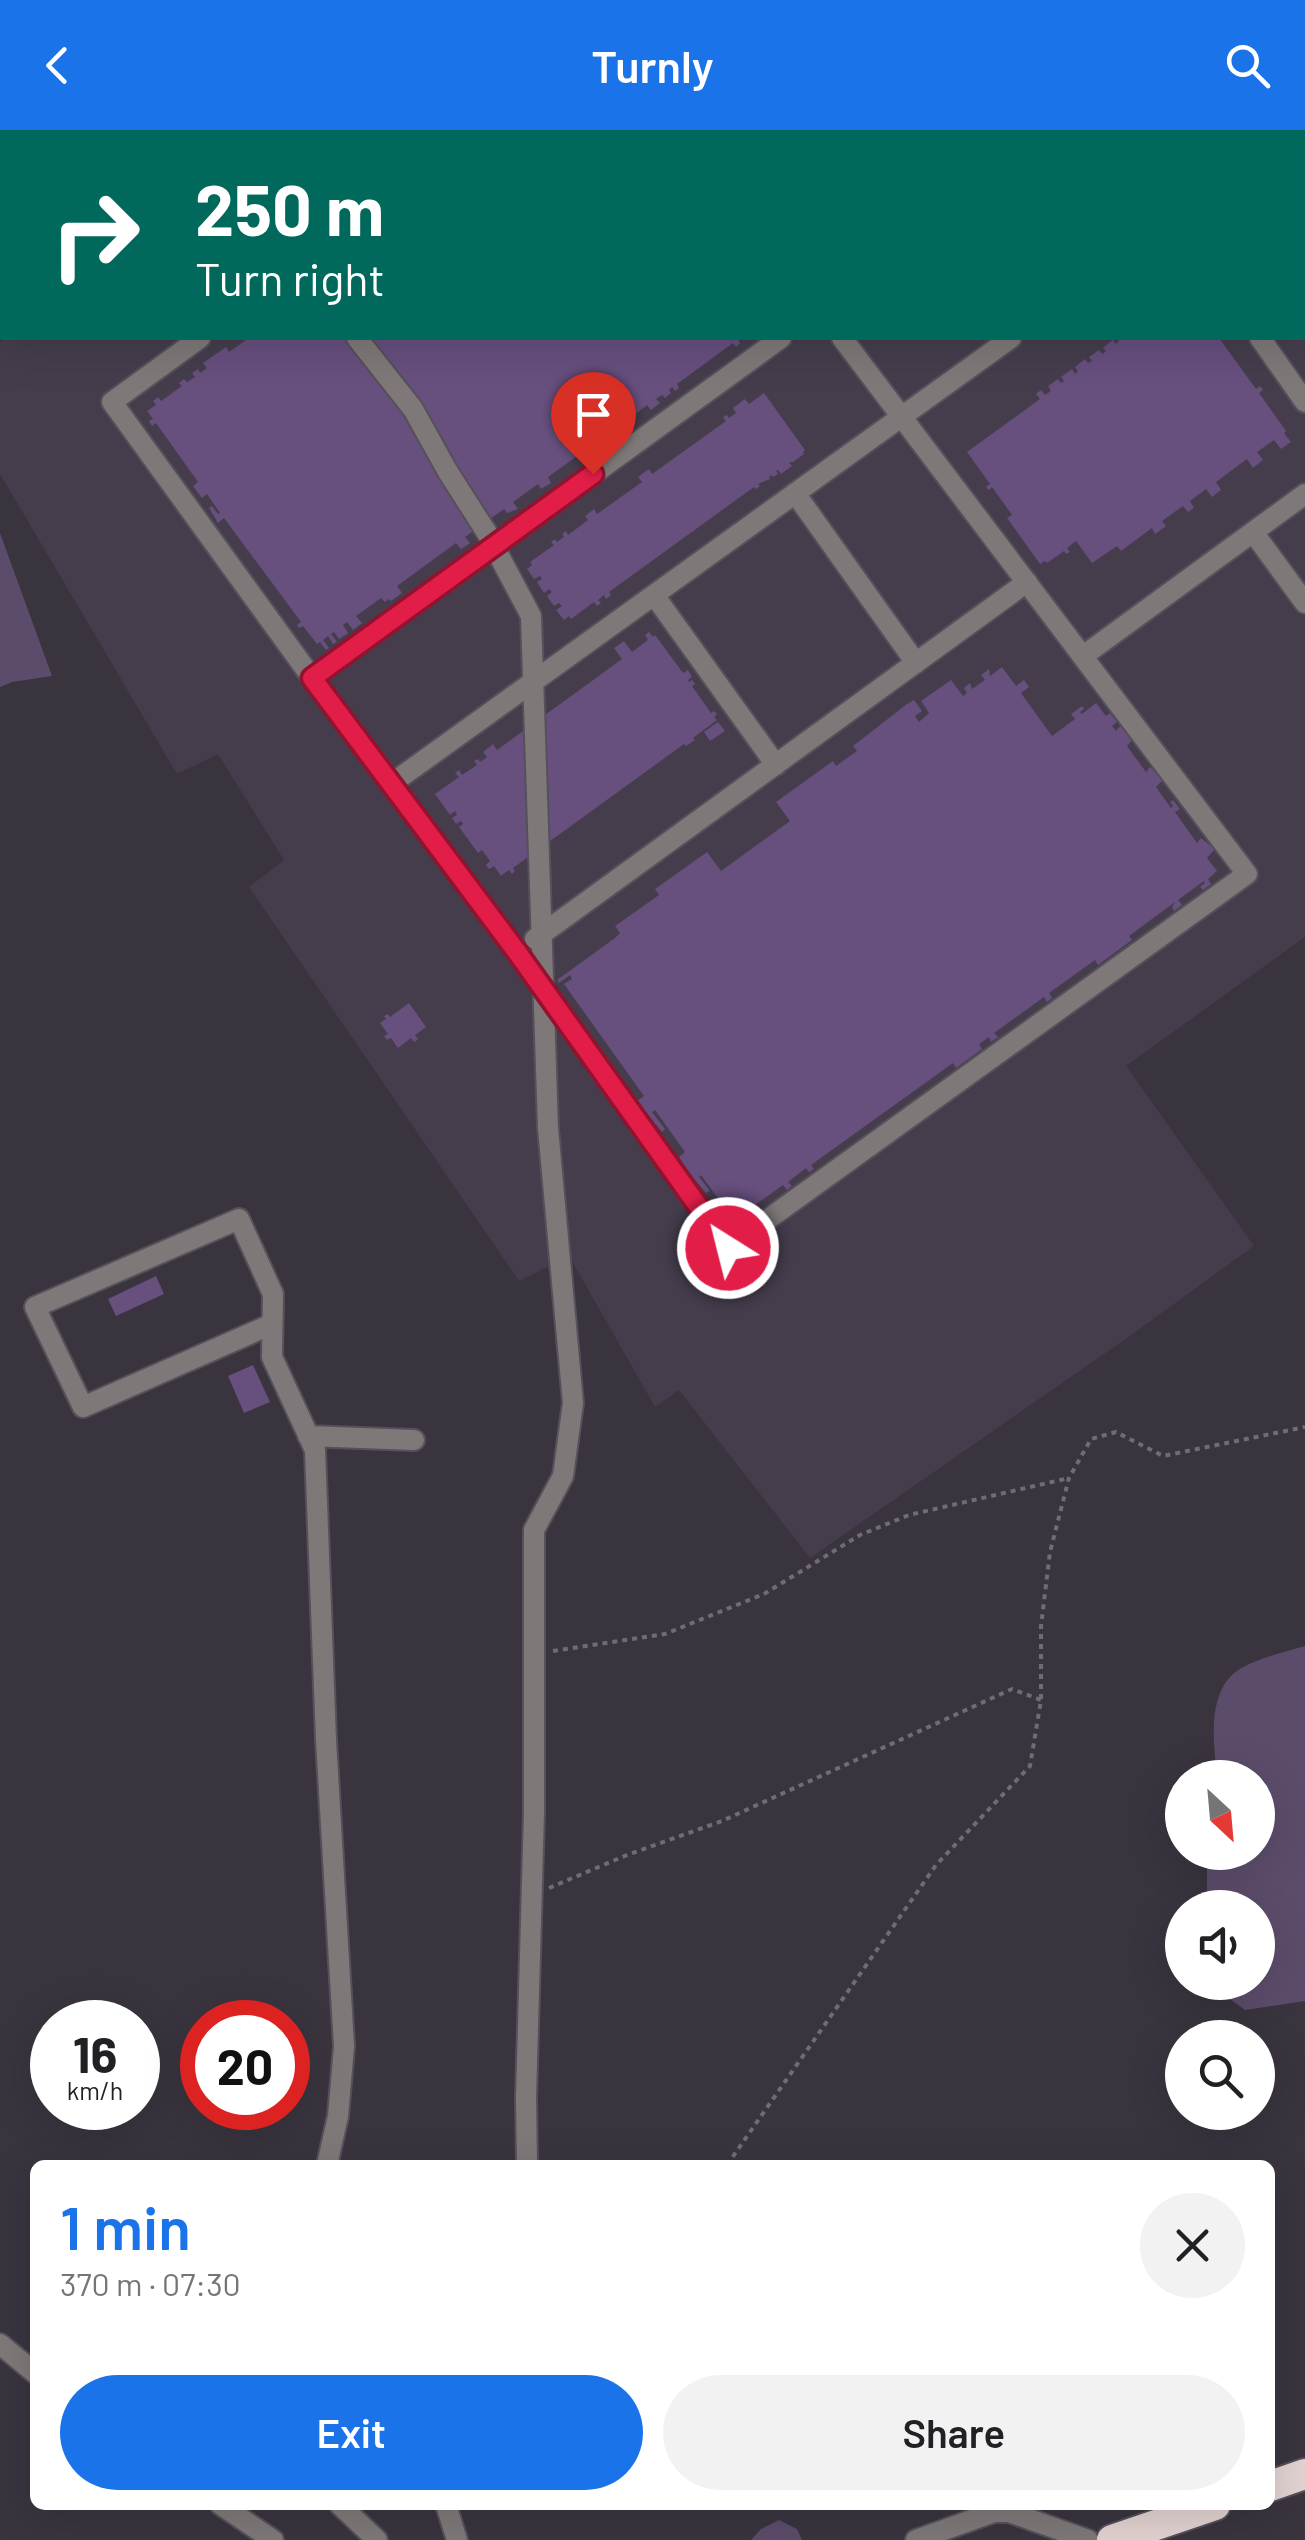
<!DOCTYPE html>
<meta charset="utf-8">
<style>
:root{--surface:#fff;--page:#f2f2f2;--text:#202124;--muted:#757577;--accent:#1a73e8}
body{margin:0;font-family:Barlow,sans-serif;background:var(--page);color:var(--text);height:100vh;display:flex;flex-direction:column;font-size:38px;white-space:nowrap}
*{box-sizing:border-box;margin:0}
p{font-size:32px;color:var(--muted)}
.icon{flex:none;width:55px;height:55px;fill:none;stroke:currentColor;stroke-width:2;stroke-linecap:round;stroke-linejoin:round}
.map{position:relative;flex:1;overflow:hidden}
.panel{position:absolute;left:30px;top:2030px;width:1245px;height:350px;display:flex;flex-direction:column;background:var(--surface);border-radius:15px;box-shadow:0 10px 40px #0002}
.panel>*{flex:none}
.top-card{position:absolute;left:0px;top:0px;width:1305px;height:210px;box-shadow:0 10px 40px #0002;background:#00695c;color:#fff;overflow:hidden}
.needle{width:65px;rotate:154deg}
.buttons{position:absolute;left:1165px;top:1630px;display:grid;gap:20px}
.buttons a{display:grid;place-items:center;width:110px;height:110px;border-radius:50%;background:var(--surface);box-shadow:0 10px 40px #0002;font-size:50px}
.speed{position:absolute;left:30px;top:1870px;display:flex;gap:20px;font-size:50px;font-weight:700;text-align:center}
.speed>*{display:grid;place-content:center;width:130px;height:130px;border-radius:50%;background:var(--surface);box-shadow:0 10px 40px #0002;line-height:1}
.speed small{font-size:25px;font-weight:400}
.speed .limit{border:15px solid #d22;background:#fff;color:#111}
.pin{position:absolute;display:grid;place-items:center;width:85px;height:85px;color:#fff;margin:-102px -42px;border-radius:50% 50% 50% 0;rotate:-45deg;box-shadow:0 0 10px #0007}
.pin .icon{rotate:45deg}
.me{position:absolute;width:110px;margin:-55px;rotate:324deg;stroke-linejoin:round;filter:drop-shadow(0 0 8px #0008)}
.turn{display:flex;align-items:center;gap:35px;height:210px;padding:0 30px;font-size:45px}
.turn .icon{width:130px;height:130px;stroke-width:2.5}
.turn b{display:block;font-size:70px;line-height:85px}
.round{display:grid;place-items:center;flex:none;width:105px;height:105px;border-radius:52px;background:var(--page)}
.headline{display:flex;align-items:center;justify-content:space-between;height:170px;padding:0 30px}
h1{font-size:60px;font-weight:600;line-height:75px;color:var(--accent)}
.button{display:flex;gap:20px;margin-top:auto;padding:20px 30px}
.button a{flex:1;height:115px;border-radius:60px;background:var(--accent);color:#fff;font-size:40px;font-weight:600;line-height:115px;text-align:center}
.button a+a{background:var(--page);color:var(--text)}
header{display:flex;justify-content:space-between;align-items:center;height:130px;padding:0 30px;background:var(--accent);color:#fff;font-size:45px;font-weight:600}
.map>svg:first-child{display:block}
</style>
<header><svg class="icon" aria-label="back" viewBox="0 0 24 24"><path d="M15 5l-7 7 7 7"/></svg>Turnly<svg class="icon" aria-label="search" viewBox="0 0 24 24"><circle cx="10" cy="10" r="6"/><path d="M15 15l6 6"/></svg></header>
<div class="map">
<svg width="1305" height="2410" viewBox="0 0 1305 2410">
<rect width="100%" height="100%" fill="#39343e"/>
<!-- built -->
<path fill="#453d4c" d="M282,0H1242L1243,2H279Z
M1303,128L1305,134V807L1126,936L1254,1116L1127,1208L810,1428L679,1260L655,1277L569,1126L519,1151L249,757L284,730L218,624L177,644L0,344V212L6,208H1302Z"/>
<!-- green -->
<path fill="#5c4c6b" d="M0,403L52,546L12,552L0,557Z
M1305,1516V1871L1245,1880L1227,1867L1219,1853L1258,1852V1778L1207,1777V1732L1210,1723L1258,1722V1648L1217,1647C1214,1615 1206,1563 1237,1541C1254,1529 1285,1522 1305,1516Z
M779,2390L797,2399L802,2410H751L761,2399Z"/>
<!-- building -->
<path fill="#674f7e" d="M249,208H741L738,210L740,213L736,217L733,213L677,254L679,258L675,261L672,257L669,260L671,263L665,268L662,265L656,269L660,273L651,280L647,275L630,288L634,293L625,300L621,294L614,299L619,305L610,312L605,306L548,347L551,353L541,359L538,354L513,372L518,379L507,383L504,379L465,407L470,413L461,419L456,413L397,456L402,463L391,471L389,469L385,472L381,468L356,486L362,493L353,500L347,492L343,495L348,503L339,509L334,502L331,504L337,512L333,514L328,506L323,510L329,518L326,520L320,512L317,514L303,496L299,498L297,495L301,492L224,388L218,393L209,378L212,376L218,384L220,383L207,364L202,368L193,356L198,352L156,293L152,296L149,291L153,289L147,281L156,275L153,271L158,267L161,271L182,256L179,253L184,249L187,252L195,247L192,243L198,239L200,243L207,238L203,233L226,217L229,222Z
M1116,208H1219L1256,259L1260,256L1263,260L1259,263L1286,301L1284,303L1291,312L1281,319L1274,310L1257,322L1263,330L1253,338L1247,329L1216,352L1221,360L1212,367L1206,359L1190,371L1194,378L1188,382L1183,376L1162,391L1166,396L1155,404L1152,398L1121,421L1117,416L1092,433L1076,411L1067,418L1070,422L1066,424L1064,421L1047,433L1045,431L1040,434L1007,388L1012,385L992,357L989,360L986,357L990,354L967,322L1040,269L1036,264L1041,260L1045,265L1051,261L1048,256L1058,249L1061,253L1064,251L1061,247L1072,239L1075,244L1078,241L1075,237L1085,229L1088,233L1092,231L1089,227L1099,220L1102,224L1106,221L1103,218L1113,210L1116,214L1119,211Z
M764,263L805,320L803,322L804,324L793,332H789L792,336L781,344L778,340L776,341L778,344L773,347L771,345L769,347L770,349L758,354L760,356L756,359L754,357L609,462L611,465L606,469L604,465L598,470L601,473L597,476L594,472L571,489L569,486L564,490L556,480L562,476L559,473L554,476L547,466L552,462L549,459L544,463L537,452L542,449L540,446L534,449L527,439L532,435L530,432L554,415L551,412L555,409L557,412L564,407L562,404L566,401L568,405L588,390L585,386L594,379L597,384L642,352L638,347L649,339L652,344L726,291L723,287L727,285L729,288L736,283L733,278L745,269L749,274Z
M649,502L653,507L655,505L683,543L688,540L692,547L688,550L689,552L692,550L695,554L692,556L711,583L714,581L717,584L714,587L717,590L693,608L695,610L686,616L684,614L513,738L515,741L512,744L509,740L501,746L494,736L489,739L486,735L490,731L482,720L478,723L459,697L463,694L461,691L456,694L452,688L457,685L455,681L450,685L435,664L459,647L455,643L459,640L462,645L477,635L474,631L478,629L480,632L487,627L483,622L493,614L497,620L622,529L614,518L624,511L632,522L648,510L645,505Z
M1002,537L1016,556L1024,550L1029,557L1021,563L1052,606L1075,589L1071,584L1082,576L1084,579L1080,582L1082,584L1096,573L1106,586L1110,583L1117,592L1112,596L1116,601L1120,596L1134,608L1127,616L1146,642L1150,637L1164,649L1156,657L1171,678L1173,676L1170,672L1173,670L1180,679L1175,682L1197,713L1201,708L1215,719L1207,728L1217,741L1208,749L1211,754L1203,760L1200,757L1205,753L1204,751L1178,770L1182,775L1174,781L1172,777L1175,772L1129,806L1132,810L1098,835L1095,830L1049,863L1052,868L1047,872L1044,867L994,903L998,907L991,912L989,907L979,914L982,919L956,938L953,933L811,1035L814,1039L809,1042L806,1038L788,1052L792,1056L787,1060L783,1055L734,1090L701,1045L699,1047L710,1061L706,1063L690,1044L679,1027L685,1022L655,980L652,982L665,999L662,1002L637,971L644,966L564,854L572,849L570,845L559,853L557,850L615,808L620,803L615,796L659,765L655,759L707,722L721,741L790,691L776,672L833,631L836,636L857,621L853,616L907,574L914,570L922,581L915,586L919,592L929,583L921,571L951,550L963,566L967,563L964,558L970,553L972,559L985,550L981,545L989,539L990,546Z
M718,592L725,601L710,611L704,602Z
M409,873L426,897L415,905L418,909L414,912L411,908L398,918L391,908L387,910L384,906L388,904L380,893L386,889L384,886L388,884L390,887Z
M156,1146L164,1164L116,1186L108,1169Z
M253,1235L270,1272L244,1283L228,1246Z"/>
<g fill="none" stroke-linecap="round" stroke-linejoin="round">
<!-- minor casing -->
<g stroke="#55505a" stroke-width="24">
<path id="minor" d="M478,2L482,0
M1063,2L1066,0
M0,82L2,81
M200,208L112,272L312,548L517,822L728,1118L1247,744L842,208
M357,208L413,279L448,342L487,403L531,486L548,998L573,1273L563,1346L534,1400V1682L526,1968L527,2035
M1260,208L1305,272
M795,363L916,533
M1253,402L1305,473
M654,465L776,635
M1083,526L1305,364
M312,548L781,208
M391,654L1011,208
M535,809L1027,452
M272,1194L83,1277L35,1177L239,1089L273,1164L272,1227L315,1320L326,1610L344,1916L338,1986L327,2035
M308,1306L414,1310
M0,2214L35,2243
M221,2375L273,2410
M340,2375L377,2410
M446,2375L457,2410
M916,2410L994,2382H1009L1088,2410"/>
</g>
<!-- highway casing -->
<g stroke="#55505a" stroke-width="34">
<path id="highway" d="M1270,2356L1305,2344
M1112,2410L1215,2375"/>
</g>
<!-- path -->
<path stroke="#706c75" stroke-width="4" stroke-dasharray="5 5" stroke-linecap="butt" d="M553,1521L665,1504L764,1464L860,1405L909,1385L1069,1348
M549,1758L627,1725L722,1691L1012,1559L1041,1570
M727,2035L936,1735L1030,1636L1041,1570V1496L1050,1422L1069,1348L1091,1309L1116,1302L1163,1326L1305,1297"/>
<!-- minor -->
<use href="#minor" stroke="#7f7878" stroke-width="20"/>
<!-- highway -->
<use href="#highway" stroke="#e2d2d2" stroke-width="30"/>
</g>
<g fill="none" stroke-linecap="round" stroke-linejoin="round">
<!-- route casing -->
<g stroke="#92132f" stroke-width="25">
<path id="route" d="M593,344L312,548L517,822L728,1118"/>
</g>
<!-- route -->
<use href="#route" stroke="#e11d48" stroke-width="18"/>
</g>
</svg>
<div class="buttons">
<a><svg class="needle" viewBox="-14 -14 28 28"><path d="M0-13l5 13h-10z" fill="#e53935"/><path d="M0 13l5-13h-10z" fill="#757577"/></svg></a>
<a><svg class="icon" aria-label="sound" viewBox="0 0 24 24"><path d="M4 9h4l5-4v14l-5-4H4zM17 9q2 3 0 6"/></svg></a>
<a><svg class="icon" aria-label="search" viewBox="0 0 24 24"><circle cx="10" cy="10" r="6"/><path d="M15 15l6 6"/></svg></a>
</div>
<div class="speed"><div>16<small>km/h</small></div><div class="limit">20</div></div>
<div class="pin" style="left:593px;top:344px;background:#d93025"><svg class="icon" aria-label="arrive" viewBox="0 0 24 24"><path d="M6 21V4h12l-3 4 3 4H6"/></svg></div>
<svg class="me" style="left:728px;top:1118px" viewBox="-20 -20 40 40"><circle r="17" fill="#e11d48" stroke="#fff" stroke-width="3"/><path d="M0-11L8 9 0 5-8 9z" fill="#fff"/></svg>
<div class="top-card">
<div class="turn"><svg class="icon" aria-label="right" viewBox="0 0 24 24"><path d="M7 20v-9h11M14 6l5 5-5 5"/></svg><div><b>250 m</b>Turn right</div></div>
</div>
<section class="panel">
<div class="headline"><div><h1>1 min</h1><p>370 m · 07:30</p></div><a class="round"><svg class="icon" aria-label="close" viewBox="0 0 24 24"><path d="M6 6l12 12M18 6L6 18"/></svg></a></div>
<div class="button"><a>Exit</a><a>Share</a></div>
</section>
</div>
